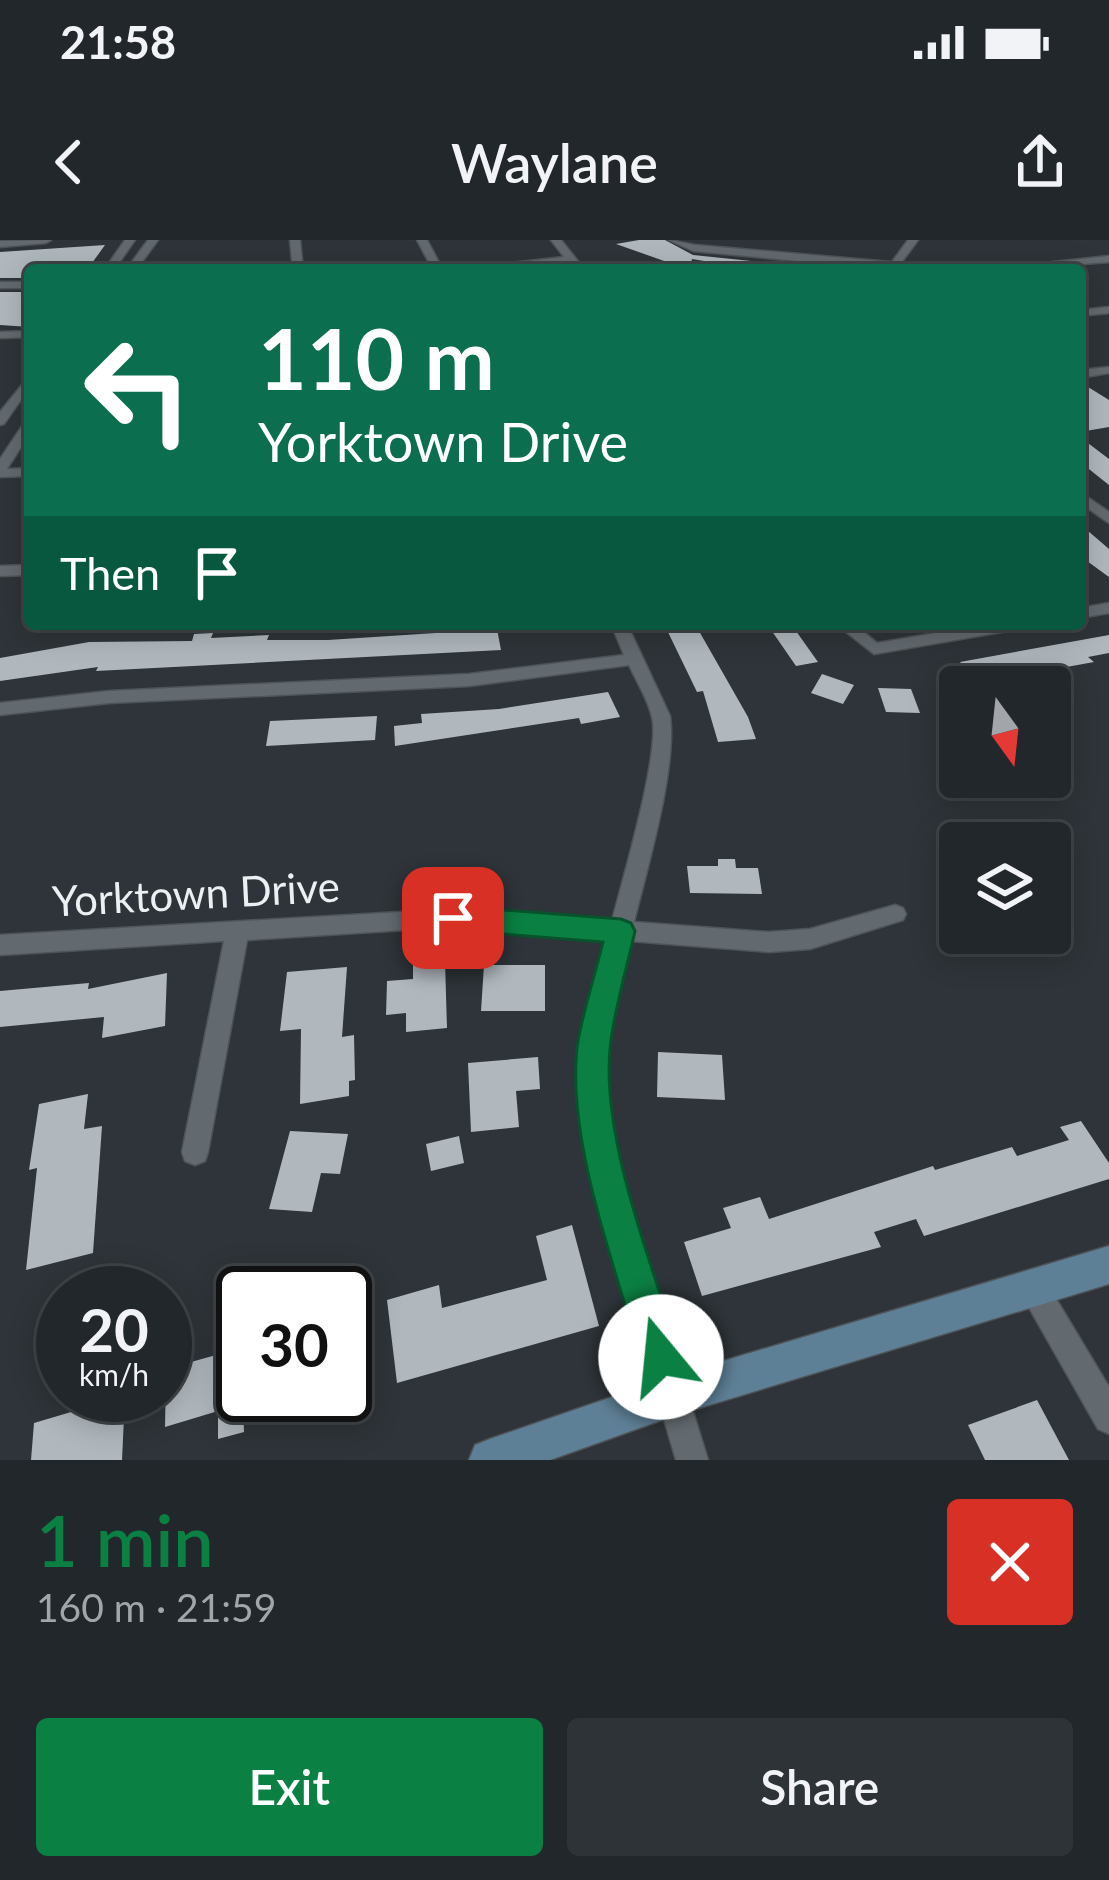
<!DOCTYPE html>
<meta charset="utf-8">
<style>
:root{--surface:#22272b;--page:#2e3337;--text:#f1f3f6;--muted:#a2a5a9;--line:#3f4447;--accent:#0b8043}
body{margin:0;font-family:Lato,sans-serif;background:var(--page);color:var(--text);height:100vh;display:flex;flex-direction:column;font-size:45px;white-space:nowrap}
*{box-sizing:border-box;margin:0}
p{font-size:39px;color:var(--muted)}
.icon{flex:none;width:66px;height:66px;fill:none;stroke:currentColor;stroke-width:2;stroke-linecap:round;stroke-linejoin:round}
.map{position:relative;height:1220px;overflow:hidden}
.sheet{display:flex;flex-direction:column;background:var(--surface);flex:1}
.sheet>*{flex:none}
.hud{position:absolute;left:24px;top:24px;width:1062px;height:366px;border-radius:12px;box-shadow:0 6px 30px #0003,0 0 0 3px var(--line);background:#0b6e4f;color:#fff;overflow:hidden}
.needle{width:78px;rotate:165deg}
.tools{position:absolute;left:939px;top:426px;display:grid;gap:24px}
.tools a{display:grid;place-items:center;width:132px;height:132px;border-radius:12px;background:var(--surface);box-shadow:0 6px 30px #0003,0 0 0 3px var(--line);font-size:60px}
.speed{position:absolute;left:36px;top:1026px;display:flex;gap:24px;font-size:60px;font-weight:700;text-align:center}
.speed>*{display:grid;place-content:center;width:156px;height:156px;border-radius:50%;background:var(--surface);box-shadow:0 6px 30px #0003,0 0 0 3px var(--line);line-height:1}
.speed small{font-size:30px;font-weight:400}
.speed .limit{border:6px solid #111;border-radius:18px;background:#fff;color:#111}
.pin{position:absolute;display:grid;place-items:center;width:102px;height:102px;color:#fff;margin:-51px;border-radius:24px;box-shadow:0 6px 18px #0006}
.me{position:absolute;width:132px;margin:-66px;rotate:343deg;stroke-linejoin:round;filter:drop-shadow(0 0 9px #0008)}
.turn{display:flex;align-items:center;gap:42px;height:252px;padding:0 36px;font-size:54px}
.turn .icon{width:156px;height:156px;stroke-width:2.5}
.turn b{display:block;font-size:84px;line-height:102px}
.then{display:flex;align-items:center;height:114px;padding:0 36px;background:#0003;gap:24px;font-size:45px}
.round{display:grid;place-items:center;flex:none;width:126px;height:126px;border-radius:12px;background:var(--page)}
.headline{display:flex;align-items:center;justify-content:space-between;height:204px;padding:0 36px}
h1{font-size:72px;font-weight:600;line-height:90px;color:var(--accent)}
.cta{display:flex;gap:24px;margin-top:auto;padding:24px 36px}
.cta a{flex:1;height:138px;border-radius:12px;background:var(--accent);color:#fff;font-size:48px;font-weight:600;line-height:138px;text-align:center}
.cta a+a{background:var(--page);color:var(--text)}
.status{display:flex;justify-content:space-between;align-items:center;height:84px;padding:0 60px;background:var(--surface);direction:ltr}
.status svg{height:33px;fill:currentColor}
header{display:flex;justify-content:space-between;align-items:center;height:156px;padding:0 36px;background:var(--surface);font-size:54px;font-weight:600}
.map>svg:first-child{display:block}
</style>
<div class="status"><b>21:58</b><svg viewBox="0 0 49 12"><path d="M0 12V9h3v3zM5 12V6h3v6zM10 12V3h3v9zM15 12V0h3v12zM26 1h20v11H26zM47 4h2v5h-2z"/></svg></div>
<header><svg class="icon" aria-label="back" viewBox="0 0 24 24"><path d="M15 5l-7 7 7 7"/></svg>Waylane<svg class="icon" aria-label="share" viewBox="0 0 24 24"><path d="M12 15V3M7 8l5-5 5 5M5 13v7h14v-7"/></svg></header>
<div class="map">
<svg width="1109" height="1220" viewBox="0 0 1109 1220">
<rect width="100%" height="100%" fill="#2e3439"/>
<!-- building -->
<path fill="#b0b8be" d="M639,0H665L693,15L761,22L759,30L692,19L691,24L667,22L616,4Z
M105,5L87,30H30V38H0V12Z
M0,52H30V87L0,85Z
M1080,142L1109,160V187L1080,192Z
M1080,197L1109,219V245L1080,222Z
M1080,284L1109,309V337L1080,316Z
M695,384L748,477L756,499L718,502L703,451L697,452L666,388Z
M767,384H791L818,422L796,426Z
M497,389L501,410L96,431L98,427L0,441V418L89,402L192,401L194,394L213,393L211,398L269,395L267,400H328Z
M1109,395V413L1088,417L1094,422L1050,430L1057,437L1031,443L1019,430L975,439L960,422Z
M822,434L854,445L843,464L811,453Z
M878,448L911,449L920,473L886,472Z
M608,452L620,477L581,484L579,478L395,506L394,486L422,483L421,474L499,469Z
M377,476L375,500L266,506L270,481Z
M718,619H735L736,628H758L762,654L690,653L687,626H718Z
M445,721L447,788L406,792V773L386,775L387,741L413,739V723Z
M484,725H545V771H481Z
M347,727L342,797L354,795L355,840L349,841V856L300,864L301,789L280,791L287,732Z
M167,733L165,786L102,798L104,777L0,787V751L89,743L88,749Z
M658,812L722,815L725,860L657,857Z
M538,817L540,849L516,851L519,887L471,892L468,823Z
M88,854L84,889L102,886L93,1013L26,1030L37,928L29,930L39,864Z
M1081,881L1109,923V939L924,996L916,979L874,992L881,1007L702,1056L684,1002L731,988L723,968L760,957L769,979L933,926L935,930L1012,907L1017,916L1069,900L1060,887Z
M290,891L348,894L340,934L321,933L312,972L269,969Z
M459,896L464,923L431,931L426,904Z
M572,985L599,1086L397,1143L387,1060L439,1045L442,1068L547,1040L536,996Z
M345,1073H356L366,1157L284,1181L282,1155H345Z
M241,1108L244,1192L218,1199V1171L165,1187L166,1129Z
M125,1156L122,1220H31L34,1183Z
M1037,1160L1069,1220H985L968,1185Z"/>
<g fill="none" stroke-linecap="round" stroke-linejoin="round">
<!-- street casing -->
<g stroke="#4e5357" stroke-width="3">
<path id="street" d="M51,0L46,3L0,7V1Z
M125,0H135L114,30H104Z
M148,0H158L136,30H126Z
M290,0H300L303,30H293Z
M417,0H427L443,30H433Z
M551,0H561L585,30H575L569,22L449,30L564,17Z
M669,0L695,5L892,22L908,0H918L901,23L955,30H891L693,11Z
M1109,16V22L1002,30L1007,27Z
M0,42H30V48H0Z
M1109,67V73L1080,76V70Z
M30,91V97L0,98V92Z
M1109,127V133L1080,138V130Z
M30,135V147L4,184L0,185V172Z
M30,179V193L7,229L30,228V236L0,237V219L26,180Z
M1080,252L1109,272V283L1080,263Z
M30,325V335L0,336V326Z
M1109,363V373L1080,378V368Z
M611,384H627L670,476C677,528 647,629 634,682L769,692L810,689L895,665L903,668L906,674L903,680L810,709L769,712L630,701L606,802V857L628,962L708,1220H676L600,962L580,857L582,802L608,699L453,687L247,700L208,912L205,921L195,925L185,921L182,912L224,701L0,715V695L453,669L612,681C622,641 661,511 652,477C648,460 637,442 629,425L469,446L109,463L0,475V463L109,451L469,434L624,415Z
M836,384H854L877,403L989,384H1027L1019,389L874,414Z
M1033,1032L1043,1037L1109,1147V1194L1098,1189L1023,1057L1018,1047L1023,1037Z"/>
</g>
<!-- secondary casing -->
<g stroke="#4e5357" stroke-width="3">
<path id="secondary" d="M1109,1006V1044L673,1176L550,1220H469L475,1205L490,1199L673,1136Z"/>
</g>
<!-- street -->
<use href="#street" fill="#636a6f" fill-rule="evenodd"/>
<!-- secondary -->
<use href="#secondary" fill="#5e8096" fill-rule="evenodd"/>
</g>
<!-- route -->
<path fill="#0b8043" stroke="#07532c" stroke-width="3" d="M453,666L621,679L631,683L635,691C627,727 616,764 611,800C598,892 653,1028 681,1117L675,1131L661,1137L647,1131L641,1117C615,1028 564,893 578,801C584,768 595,735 603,702L453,690L442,687L438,678L442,670Z"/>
<g text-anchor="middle" stroke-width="12" stroke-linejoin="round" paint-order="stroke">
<!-- street labels -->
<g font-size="42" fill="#ecf0f3" stroke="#2e3439">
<text transform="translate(196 654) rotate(-3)" y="15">Yorktown Drive</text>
</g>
</g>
</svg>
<div class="tools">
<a><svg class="needle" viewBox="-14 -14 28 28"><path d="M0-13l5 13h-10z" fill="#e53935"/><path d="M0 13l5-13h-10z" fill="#a2a5a9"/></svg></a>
<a><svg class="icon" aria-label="layers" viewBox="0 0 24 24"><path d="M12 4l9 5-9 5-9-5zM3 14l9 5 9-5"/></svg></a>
</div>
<div class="speed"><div>20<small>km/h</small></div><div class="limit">30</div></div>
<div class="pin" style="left:453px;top:678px;background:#d93025"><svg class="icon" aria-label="arrive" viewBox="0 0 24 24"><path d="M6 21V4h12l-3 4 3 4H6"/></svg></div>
<svg class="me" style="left:661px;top:1117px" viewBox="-20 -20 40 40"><circle r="19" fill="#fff"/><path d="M0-13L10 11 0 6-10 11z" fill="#0b8043"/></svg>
<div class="hud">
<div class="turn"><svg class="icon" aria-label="left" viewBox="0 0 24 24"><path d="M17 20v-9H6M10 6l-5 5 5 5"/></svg><div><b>110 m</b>Yorktown Drive</div></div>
<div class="then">Then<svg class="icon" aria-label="arrive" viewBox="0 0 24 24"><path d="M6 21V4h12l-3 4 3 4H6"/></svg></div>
</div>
</div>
<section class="sheet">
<div class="headline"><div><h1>1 min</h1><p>160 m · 21:59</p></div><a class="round" style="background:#d93025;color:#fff"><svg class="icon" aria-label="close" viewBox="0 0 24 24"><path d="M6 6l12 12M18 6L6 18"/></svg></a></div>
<div class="cta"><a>Exit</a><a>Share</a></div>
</section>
